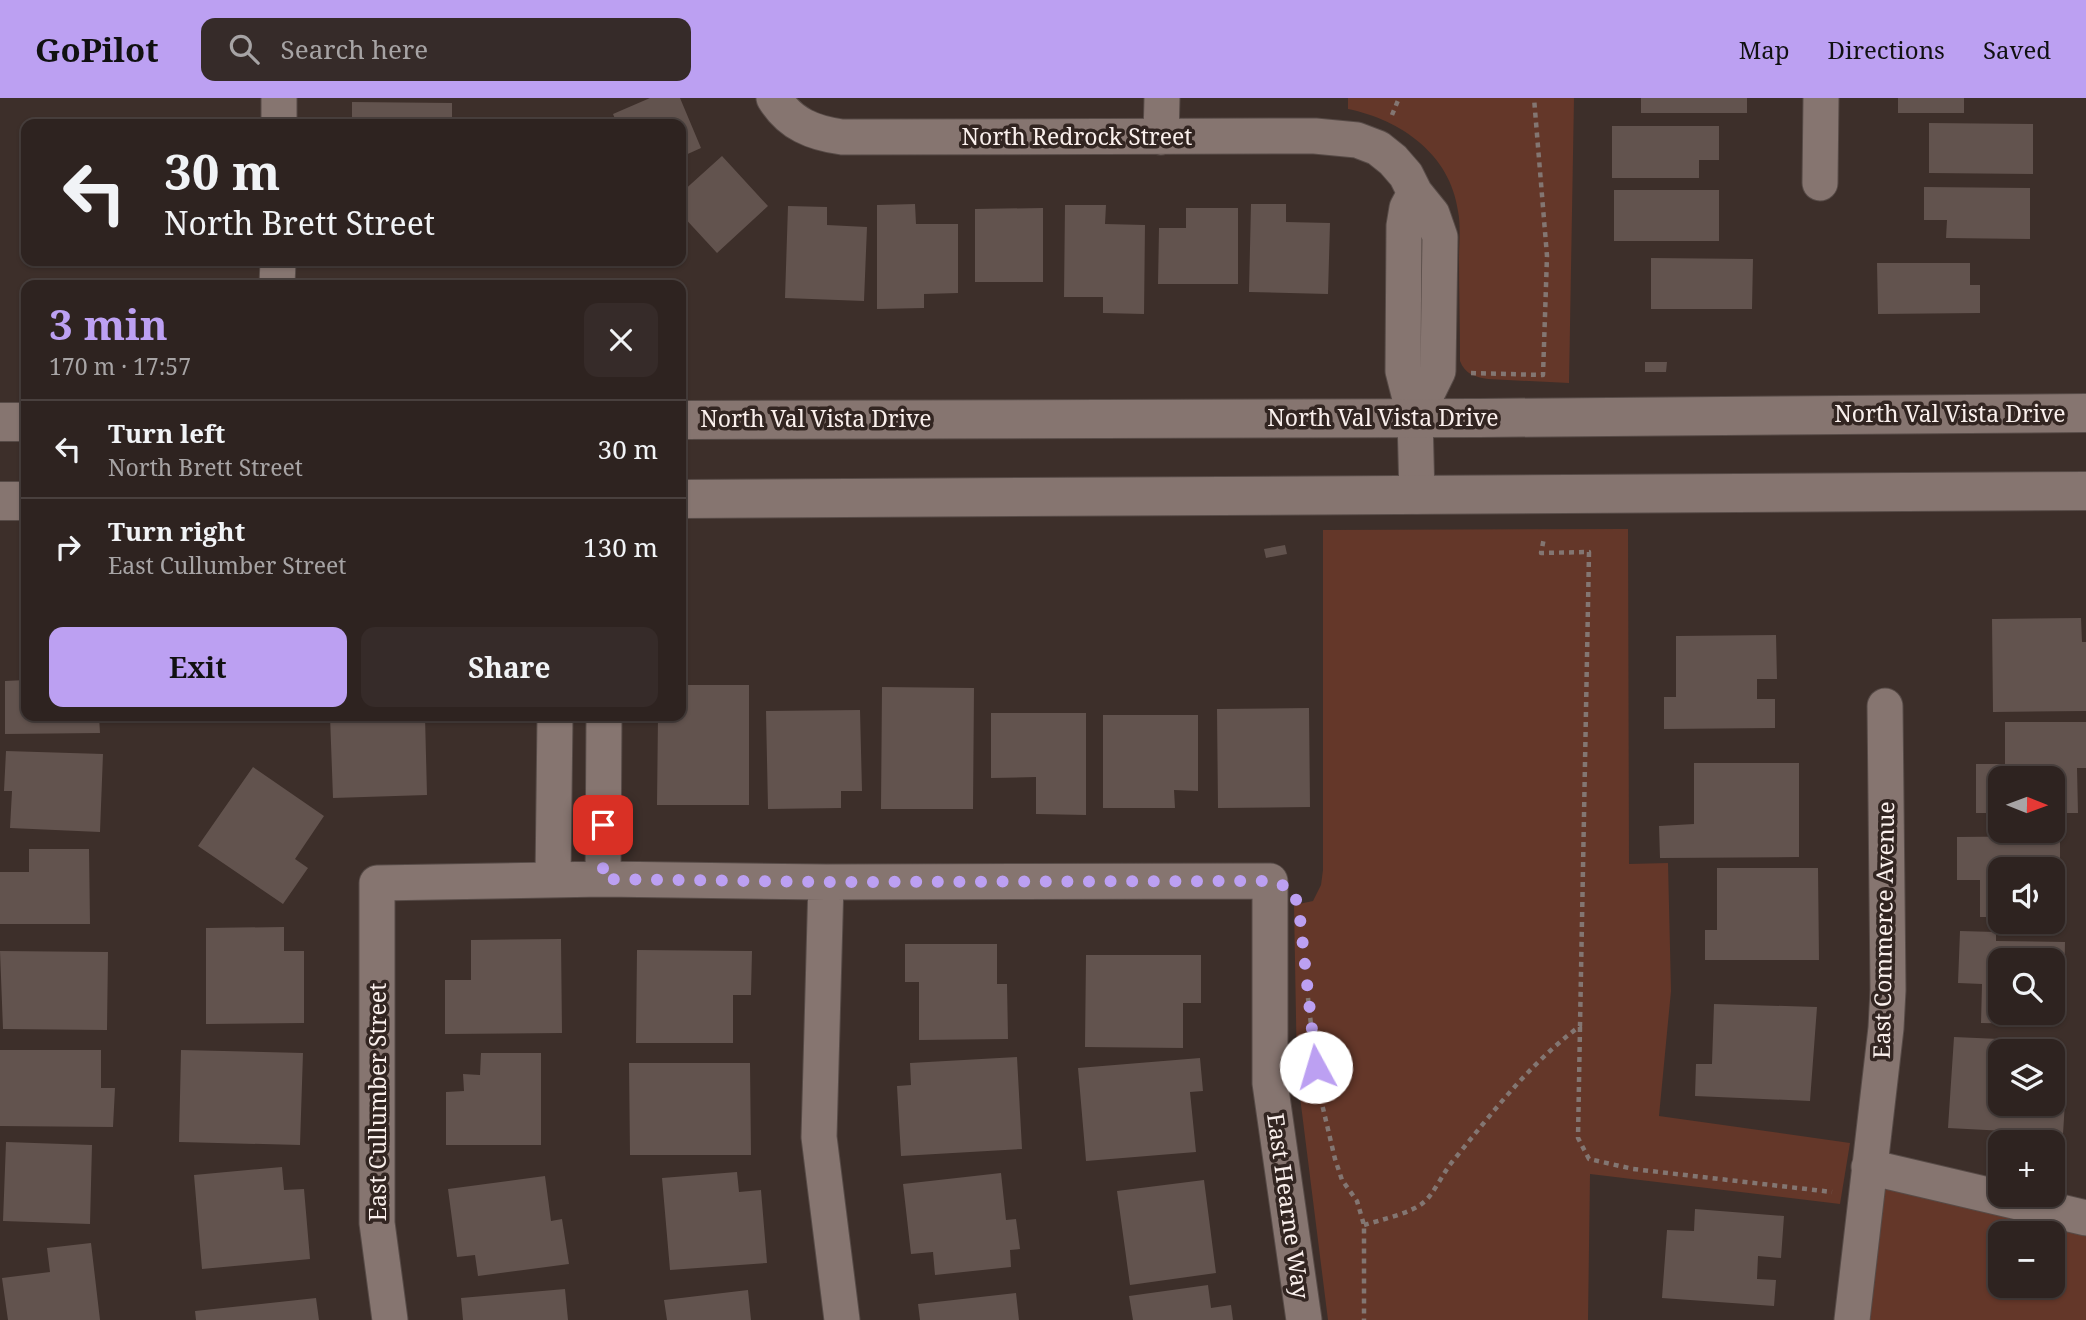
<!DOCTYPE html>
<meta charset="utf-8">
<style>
:root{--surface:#2e2320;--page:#362b29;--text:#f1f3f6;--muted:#a7a4a5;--line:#49403e;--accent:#bca0f2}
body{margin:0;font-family:"Noto Serif",serif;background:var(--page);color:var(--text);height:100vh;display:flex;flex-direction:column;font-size:26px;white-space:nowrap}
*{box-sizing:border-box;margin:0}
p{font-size:23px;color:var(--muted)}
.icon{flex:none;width:38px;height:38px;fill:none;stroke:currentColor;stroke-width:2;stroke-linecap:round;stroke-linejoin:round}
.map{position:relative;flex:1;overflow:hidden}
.side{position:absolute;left:21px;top:182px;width:665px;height:441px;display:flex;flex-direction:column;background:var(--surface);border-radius:14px;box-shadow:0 2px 5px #0004,0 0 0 2px var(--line)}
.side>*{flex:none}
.banner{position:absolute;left:21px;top:21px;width:665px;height:147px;border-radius:14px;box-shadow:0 2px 5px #0004,0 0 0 2px var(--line);background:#2e2320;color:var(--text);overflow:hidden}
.needle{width:46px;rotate:91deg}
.fabs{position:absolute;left:1988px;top:668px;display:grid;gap:14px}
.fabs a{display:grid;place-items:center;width:77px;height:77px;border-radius:14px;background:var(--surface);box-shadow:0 2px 5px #0004,0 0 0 2px var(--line);font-size:35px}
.pin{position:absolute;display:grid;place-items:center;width:60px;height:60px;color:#fff;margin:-30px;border-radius:14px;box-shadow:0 4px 10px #0006}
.me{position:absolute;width:77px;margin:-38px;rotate:354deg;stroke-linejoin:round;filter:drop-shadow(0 0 5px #0008)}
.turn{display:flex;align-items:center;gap:24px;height:147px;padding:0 28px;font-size:32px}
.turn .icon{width:91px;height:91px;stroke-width:2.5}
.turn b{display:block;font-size:49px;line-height:60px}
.round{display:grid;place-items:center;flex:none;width:74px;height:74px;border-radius:14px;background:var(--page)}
.head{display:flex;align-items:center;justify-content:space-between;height:119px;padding:0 28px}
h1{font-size:42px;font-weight:700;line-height:52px;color:var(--accent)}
.button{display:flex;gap:14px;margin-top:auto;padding:14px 28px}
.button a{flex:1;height:80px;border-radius:14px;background:var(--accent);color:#111;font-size:28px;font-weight:700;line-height:80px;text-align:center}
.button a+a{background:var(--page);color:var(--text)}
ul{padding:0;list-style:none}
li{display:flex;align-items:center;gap:21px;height:98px;padding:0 28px;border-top:2px solid var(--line)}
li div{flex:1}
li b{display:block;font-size:26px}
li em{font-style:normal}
header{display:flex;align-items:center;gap:42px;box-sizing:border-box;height:98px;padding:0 35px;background:var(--accent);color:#111}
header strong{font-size:33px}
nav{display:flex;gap:38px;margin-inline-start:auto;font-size:24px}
.search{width:490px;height:63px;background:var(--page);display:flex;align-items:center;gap:18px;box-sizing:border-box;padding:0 24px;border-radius:14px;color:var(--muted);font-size:26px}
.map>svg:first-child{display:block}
</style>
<header>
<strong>GoPilot</strong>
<div class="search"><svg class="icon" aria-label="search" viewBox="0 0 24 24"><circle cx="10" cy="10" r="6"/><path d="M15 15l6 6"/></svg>Search here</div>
<nav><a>Map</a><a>Directions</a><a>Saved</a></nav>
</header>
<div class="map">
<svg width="2086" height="1222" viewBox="0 0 2086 1222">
<rect width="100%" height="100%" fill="#3d2f2a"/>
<!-- green -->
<path fill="#643729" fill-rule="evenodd" d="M1348,0H1574L1569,285L1488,281C1475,279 1465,276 1460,263C1460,229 1459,195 1459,161C1459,146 1461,128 1458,113C1450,56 1401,22 1348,11Z
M1628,431L1629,766L1668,765L1671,893L1659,1018L1850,1045L1840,1106L1590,1076L1588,1222H1328L1297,975L1294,807L1313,803L1321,787L1323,772V432Z
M1869,1069L2086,1120V1222H1852ZM2000,1136H2053V1188H2000Z"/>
<!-- building -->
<path fill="#62534e" d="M650,0H680L701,50L681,59V26H617L613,16Z
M1641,0H1747V15H1641Z
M1898,0H1964V15H1898Z
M352,4L452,5V26H352Z
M1929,25L2033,26V76L1929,75Z
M1612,28H1719V62H1699V80H1612Z
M722,58L768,108L717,155L681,116V95Z
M1924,89L2030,90V141L1946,140L1947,122H1924Z
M1614,92H1719V143H1614Z
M915,106L916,126H958V195L924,196V210L877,211V107Z
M1251,106H1286V124L1330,125L1328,196L1249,194Z
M1065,107H1106L1105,126L1145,127L1144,216L1103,215V199H1064Z
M788,108L827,109V127L867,129L864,203L785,200Z
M1043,110V184H975V111Z
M1186,110H1238V186H1158L1159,130H1186Z
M1651,160L1753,161L1752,211H1651Z
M338,163H474V169H424V166H338Z
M1877,165H1970V187H1980V215L1878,216Z
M1645,264H1667L1666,274H1645Z
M1285,447L1287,456L1266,460L1264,451Z
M2081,520L2082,544H2086V613L1993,614L1992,521Z
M1776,537L1777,581H1757V601H1775V630L1664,631V599H1676V538Z
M26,582V618H99L100,635L5,636V583Z
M681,587H749V707H657L658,618H681Z
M882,589L974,590L973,711H881Z
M1309,610L1310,709L1218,710L1217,611Z
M860,612L862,693H841V710L768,711L766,613Z
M991,615H1086V717L1036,716V679L991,680Z
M1103,617H1198V693L1174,692L1175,710H1103Z
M330,618H425L427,697L333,700Z
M2005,624H2086V670H2077L2078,715H2053V681H2000V715H1976V666H2005Z
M6,653L103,656L100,734L10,730L12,693H4Z
M1694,665H1799V759L1660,760L1659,728L1694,726Z
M253,669L324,718L295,761L308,770L283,806L198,748Z
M2060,738V819H2053V772H2000V819H1980V782H1957V739Z
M29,751H89L90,826H0V774H29Z
M1717,770H1818L1819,862H1705V832H1717Z
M284,829V853H304V925L206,926V830Z
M1960,833L1996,834V843L2065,844L2064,900L2053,899V863H2000V915H2032V926L1981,925L1982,886L1958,885Z
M561,841L562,935L445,936V882H471V842Z
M905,846H997V886H1007L1008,941L919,942V884H905Z
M637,852L752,853L751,897H733V945H636Z
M0,853L108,854L107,932L3,931Z
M1086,857H1201V905H1183V950L1085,949Z
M1714,906L1817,909L1810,1003L1695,998L1696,966H1712Z
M1954,939L2043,943V954H2000V1006H2053V1003L2065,1004L2063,1036L1948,1030Z
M0,952H101V990H115L113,1029L0,1028Z
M181,952L303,955L300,1047L179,1044Z
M481,955H541V1047H446V994L464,993L463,976L480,977Z
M1017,959L1022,1051L901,1058L897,988L911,987L910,965Z
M1200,960L1203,993L1190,994L1196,1054L1086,1063L1078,970Z
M629,965H750L751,1057H630Z
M6,1044L92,1047L90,1126L3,1123Z
M282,1069L284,1092L304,1091L310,1161L202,1171L194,1077Z
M737,1074L739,1094L761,1092L767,1165L670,1172L662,1080Z
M1001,1075L1006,1122L1016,1121L1020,1151L1010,1152L1011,1169L935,1177L933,1154L911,1156L903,1086Z
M545,1078L551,1123L562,1121L569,1166L478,1178L475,1157L457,1159L448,1091Z
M1204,1082L1216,1175L1130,1187L1117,1093Z
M1695,1111L1784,1118L1781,1160L1758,1158L1757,1181L1776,1182L1774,1208L1662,1200L1667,1132L1694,1133Z
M91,1145L100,1222H8L2,1180L50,1174L47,1150Z
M1208,1187L1211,1210L1231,1207L1233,1222H1133L1129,1198Z
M565,1191L568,1222H463L461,1200Z
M748,1192L751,1222H667L664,1202Z
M1016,1195L1019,1222H920L918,1206Z
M316,1200L319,1222H196L195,1213Z"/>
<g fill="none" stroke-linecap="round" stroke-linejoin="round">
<!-- street casing -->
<g stroke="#574b47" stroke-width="37">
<path id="street" d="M774,0C790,26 813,35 842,39L1315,38L1357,42L1378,50L1393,62L1406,77L1415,95L1432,116L1440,139L1438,273L1415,320
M279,26V0
M1161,39L1162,0
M1820,85L1821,0
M1415,95L1407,110L1404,128L1403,273L1415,320L1417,398
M277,187L278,163
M553,781L555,618
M603,781L604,618
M826,784L819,1039L842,1222
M1869,1069L2086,1120
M390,1222L377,1125V785L603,781L826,784L1270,783V985L1304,1222
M1852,1222L1886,930L1888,892L1885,608"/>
</g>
<!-- secondary casing -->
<g stroke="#574b47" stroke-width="40">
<path id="secondary" d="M681,322L1479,320L2086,315
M0,324H26
M681,401L2086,393
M0,403H26"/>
</g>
<!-- path -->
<path stroke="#837672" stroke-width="4.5" stroke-dasharray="5 5" stroke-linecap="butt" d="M1392,17L1399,0
M1471,275L1543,277L1547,158L1534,0
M1308,900L1318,989L1335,1061L1342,1082L1357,1103L1364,1127V1222
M1580,929L1578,1040L1589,1061L1633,1071L1832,1094
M1364,1127C1380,1122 1412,1115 1424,1104C1433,1097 1443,1075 1452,1064C1493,1014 1528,967 1580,928L1589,454L1541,455L1544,440"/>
<!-- street -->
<use href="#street" stroke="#867570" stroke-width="35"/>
<!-- secondary -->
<use href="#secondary" stroke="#867570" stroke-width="38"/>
</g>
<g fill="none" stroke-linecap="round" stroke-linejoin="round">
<!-- route -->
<path stroke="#bca0f2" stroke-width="12" stroke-dasharray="0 21.6" d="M603,727V781L827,784L1270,783L1291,790L1297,804L1300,820L1316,969"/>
</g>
<g text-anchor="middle" stroke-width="7" stroke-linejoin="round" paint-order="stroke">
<!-- street labels -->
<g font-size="23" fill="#faf0ed" stroke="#322521">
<text x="1077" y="47">North Redrock Street</text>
<text x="1950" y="324">North Val Vista Drive</text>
<text x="1383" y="328">North Val Vista Drive</text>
<text x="816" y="329">North Val Vista Drive</text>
<text transform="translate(1884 832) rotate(-89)" y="8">East Commerce Avenue</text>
<text transform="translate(378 1004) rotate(-90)" y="8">East Cullumber Street</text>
<text transform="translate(1288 1108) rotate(82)" y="8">East Hearne Way</text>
</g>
</g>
</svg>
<div class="fabs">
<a><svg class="needle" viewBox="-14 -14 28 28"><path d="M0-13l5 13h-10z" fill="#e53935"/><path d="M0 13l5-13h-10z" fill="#a7a4a5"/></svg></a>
<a><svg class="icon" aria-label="sound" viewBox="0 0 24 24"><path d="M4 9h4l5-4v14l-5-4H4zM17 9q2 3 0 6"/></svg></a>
<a><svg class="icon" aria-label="search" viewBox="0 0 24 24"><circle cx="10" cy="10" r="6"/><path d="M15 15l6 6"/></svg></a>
<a><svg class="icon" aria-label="layers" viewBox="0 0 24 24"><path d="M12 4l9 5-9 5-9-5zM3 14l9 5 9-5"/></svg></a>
<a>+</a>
<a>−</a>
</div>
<div class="pin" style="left:603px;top:727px;background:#d93025"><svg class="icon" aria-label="arrive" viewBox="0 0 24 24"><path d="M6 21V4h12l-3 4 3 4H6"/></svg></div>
<svg class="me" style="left:1316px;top:969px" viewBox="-20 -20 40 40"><circle r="19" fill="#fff"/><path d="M0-13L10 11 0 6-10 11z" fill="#bca0f2"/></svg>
<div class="banner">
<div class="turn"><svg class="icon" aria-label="left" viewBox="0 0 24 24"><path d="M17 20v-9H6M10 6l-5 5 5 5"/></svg><div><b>30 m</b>North Brett Street</div></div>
</div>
<section class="side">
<div class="head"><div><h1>3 min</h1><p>170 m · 17:57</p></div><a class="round"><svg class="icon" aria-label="close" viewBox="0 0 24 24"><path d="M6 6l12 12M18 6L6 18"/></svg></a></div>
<ul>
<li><svg class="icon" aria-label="left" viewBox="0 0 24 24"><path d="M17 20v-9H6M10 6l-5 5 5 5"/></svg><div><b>Turn left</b><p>North Brett Street</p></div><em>30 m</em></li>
<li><svg class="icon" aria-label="right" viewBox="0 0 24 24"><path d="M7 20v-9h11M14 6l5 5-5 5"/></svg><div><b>Turn right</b><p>East Cullumber Street</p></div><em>130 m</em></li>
</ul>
<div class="button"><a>Exit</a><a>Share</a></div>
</section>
</div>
